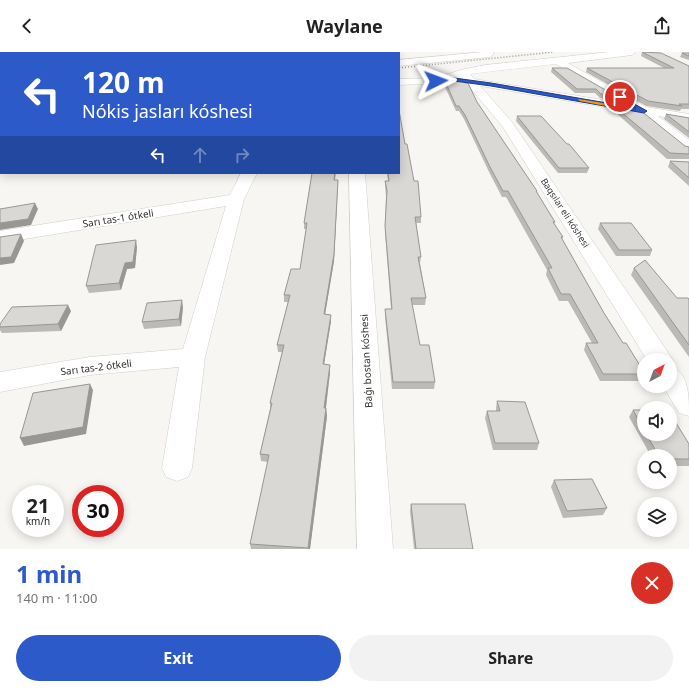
<!DOCTYPE html>
<meta charset="utf-8">
<style>
:root{--surface:#fff;--page:#f2f2f2;--text:#222;--muted:#767676;--accent:#2c5ac8}
body{margin:0;font-family:"Noto Sans",sans-serif;background:var(--page);color:var(--text);height:100vh;display:flex;flex-direction:column;font-size:15px;white-space:nowrap}
*{box-sizing:border-box;margin:0}
p{font-size:13px;color:var(--muted)}
.icon{flex:none;width:22px;height:22px;fill:none;stroke:currentColor;stroke-width:2;stroke-linecap:round;stroke-linejoin:round}
.map{position:relative;height:497px;overflow:hidden}
.side{display:flex;flex-direction:column;background:var(--surface);flex:1}
.side>*{flex:none}
.guide{position:absolute;left:0px;top:0px;width:400px;height:122px;box-shadow:0 2px 10px #0003;background:#2c5ac8;color:#fff;overflow:hidden}
.needle{width:26px;rotate:41deg}
.buttons{position:absolute;left:637px;top:301px;display:grid;gap:8px}
.buttons a{display:grid;place-items:center;width:40px;height:40px;border-radius:50%;background:var(--surface);box-shadow:0 2px 10px #0003;font-size:20px}
.speed{position:absolute;left:12px;top:433px;display:flex;gap:8px;font-size:20px;font-weight:700;text-align:center}
.speed>*{display:grid;place-content:center;width:52px;height:52px;border-radius:50%;background:var(--surface);box-shadow:0 2px 10px #0003;line-height:1}
.speed small{font-size:10px;font-weight:400}
.speed .limit{border:6px solid #d22;background:#fff;color:#111}
.pin{position:absolute;display:grid;place-items:center;width:34px;height:34px;color:#fff;margin:-17px;border:2px solid #fff;border-radius:50%;box-shadow:0 1px 4px #0007}
.me{position:absolute;width:44px;margin:-22px;rotate:87deg;stroke-linejoin:round;filter:drop-shadow(0 0 3px #0008)}
.turn{display:flex;align-items:center;gap:14px;height:84px;padding:0 16px;font-size:18px}
.turn .icon{width:52px;height:52px;stroke-width:2.5}
.turn b{display:block;font-size:28px;line-height:34px}
.lanes{display:flex;align-items:center;height:38px;padding:0 16px;background:#0003;justify-content:center;gap:20px;direction:ltr}
.lanes .off{opacity:.35}
.round{display:grid;place-items:center;flex:none;width:42px;height:42px;border-radius:21px;background:var(--page)}
.summary{display:flex;align-items:center;justify-content:space-between;height:68px;padding:0 16px}
h1{font-size:24px;font-weight:700;line-height:30px;color:var(--accent)}
.primary-button{display:flex;gap:8px;margin-top:auto;padding:8px 16px}
.primary-button a{flex:1;height:46px;border-radius:24px;background:var(--accent);color:#fff;font-size:16px;font-weight:700;line-height:46px;text-align:center}
.primary-button a+a{background:var(--page);color:var(--text)}
header{display:flex;justify-content:space-between;align-items:center;height:52px;padding:0 16px;background:var(--surface);font-size:18px;font-weight:700}
.map>svg:first-child{display:block}
</style>
<header><svg class="icon" aria-label="back" viewBox="0 0 24 24"><path d="M15 5l-7 7 7 7"/></svg>Waylane<svg class="icon" aria-label="share" viewBox="0 0 24 24"><path d="M12 15V3M7 8l5-5 5 5M5 13v7h14v-7"/></svg></header>
<div class="map">
<svg width="689" height="497" viewBox="0 0 689 497">
<rect width="100%" height="100%" fill="#f8f6f2"/>
<g fill="none" stroke-linecap="round" stroke-linejoin="round">
<!-- minor casing -->
<g stroke="#d0ceca" stroke-width="1">
<path id="minor" d="M483,0H493L494,2L490,5L399,14V8Z
M610,0H636L632,3L568,11L646,55L689,62V70L658,64L689,88V99L684,98L639,61L480,34L512,70L669,302L673,308L670,312V308H647L503,75L467,32C445,30 422,32 399,33V27L436,26L461,18L485,13ZM556,12L622,51L474,27L470,22Z
M0,51H1V59H0Z
M0,97H1V105H0Z
M241,121H257L244,147L205,305L192,416L188,425L177,429L166,425L162,416L179,315L90,323L0,340V320L90,305L183,297L226,154L0,191V179L230,143Z
M349,121H365L393,497H357Z
M670,314C689,321 689,343 689,364L679,361L663,334H670Z"/>
</g>
<!-- minor -->
<use href="#minor" fill="#fff" fill-rule="evenodd"/>
<!-- rail -->
<path stroke="#9d9c98" stroke-width="1.5" stroke-dasharray="1 2" stroke-linecap="butt" d="M399,16L554,0"/>
</g>
<!-- wall -->
<path fill="#bbbab6" d="M251,0H333L327,1H253Z
M642,0L689,14V57H681L680,59L646,54L586,20L587,16H664L641,4Z
M682,1H689V8L680,5Z
M552,16L616,44L614,48L600,46L595,41H575L551,20Z
M449,29L477,50L537,139L536,140L555,170L554,172L563,185L562,187L604,261L623,291L644,320V325L642,329H600L584,298L586,291H592L568,249H559L546,223L547,218L506,145H502L489,120L464,67L459,59H456L445,35L446,31H449Z
M614,54L685,94L689,95V107H667L613,58Z
M666,62L689,66V86L664,67Z
M517,64L589,116L587,121H558L516,69Z
M405,92L421,165V171H416L421,205L420,211L426,246L425,253H412L420,293L435,330L434,337H392L385,264V257H391L385,180L386,144L385,134V129H388L387,121H399Z
M670,109L689,110V134L668,115Z
M309,121H336L335,128H338V133L334,209L325,262L331,263V269L324,312L330,320L326,356L327,364L310,497H251L250,492L268,410L261,409L260,402L270,357V351L282,300H278L277,293L288,250H284V243L300,217L306,177H304V171L312,121Z
M600,171L652,198L650,204H616L598,177Z
M137,195L135,216L127,217L121,238L89,241L86,234Z
M634,216L677,246L689,247V305L631,223Z
M183,255L181,274L144,277L142,270Z
M71,259L61,279L2,281L0,278V272Z
M497,349L539,391L537,398H493L485,366L487,359H496V356Z
M633,358H644V382H670L689,392V414H670V404H651L629,365Z
M554,428L607,456L603,463L563,466L551,435Z
M411,452L473,497H414L410,459Z"/>
<!-- shaded-wall -->
<path fill="#999794" d="M312,0H333L327,1H306Z
M338,128L334,209L324,269V262Z
M35,151L38,157L31,173L0,178V171Z
M21,182L24,189L14,211L0,213V206Z
M136,188L137,195L135,216L127,217L121,238L119,231L125,211Z
M182,248L183,255L181,274L179,267Z
M68,253L71,259L61,279L58,272Z
M331,263V269L323,319V312Z
M330,313V320L325,363L324,356Z
M90,332L93,338L86,382L24,394L20,386Z
M326,356L327,364L310,497H308Z"/>
<!-- building -->
<path fill="#dad8d4" stroke="#999794" d="M0,0H21V1H1V30H0Z
M52,0H101V1H52Z
M116,0H153L154,1H117Z
M258,0H312L306,1H260Z
M642,0L661,1L689,14V52H679L682,54L648,49L587,16H674Z
M682,1H689V4Z
M552,16H567L616,44L601,42L596,37H577Z
M449,29H463L465,31H468L477,50L537,139H536L555,170H553L563,185H561L604,261L623,291H626L644,320V322H603L586,291H598L570,242H561L548,216H552L508,139H503L490,115L465,63L459,54H456L446,31H450Z
M614,54L640,58L685,94L689,95V102L670,101Z
M399,58L405,92H407L414,129H418L421,165H415L421,205H418L426,246H411L420,293H429L435,330H393L385,257H392L385,174L387,138L385,129H389L388,121H399Z
M666,62L689,66V80Z
M517,64H541L567,92H569L589,116H559Z
M670,109L689,110V126Z
M312,121H335L334,128H338L334,202L324,262L331,263L323,312L330,313L324,356H326L308,496L250,492L269,403L260,402L272,351H270L284,293H277L290,243H284L291,217H300L307,171H304Z
M35,151L28,167L0,171V157Z
M600,171H631L652,198H619Z
M21,182L11,205L0,206V185Z
M136,188L133,210L125,211L119,231L86,234L96,193Z
M645,208L677,246H688L689,247V293L634,216Z
M182,248L179,267L142,270L147,251Z
M68,253L58,272L0,275V272L12,255Z
M90,332L83,375L20,386L33,341Z
M497,349L525,350L539,391H495L487,359H500Z
M633,358H644V378Z
M670,361L689,392V407H670V404H659L646,382H670Z
M592,427L607,456L567,459L554,428Z
M411,452H465L473,497H416Z"/>
<!-- route -->
<path fill="#2c5ac8" stroke="#1d3a82" d="M447,25L491,31L636,56L618,46L620,44L647,59L644,61L491,34L447,28L436,30L434,29Z"/>
<!-- slow -->
<path fill="#f59e0b" d="M578,47L627,55L630,56L627,58L580,49Z"/>
<g text-anchor="middle" stroke-width="4" stroke-linejoin="round" paint-order="stroke">
<!-- far-street labels -->
<g font-size="9" fill="#2e2e2c" stroke="#fff">
<text transform="translate(565 161) rotate(57)" y="3">Baqsılar eli kóshesi</text>
</g>
<!-- street labels -->
<g font-size="10" fill="#2e2e2c" stroke="#fff">
<text transform="translate(118 166) rotate(-9)" y="4">Sarı tas-1 ótkeli</text>
<text transform="translate(366 309) rotate(-93)" y="4">Baǵı bostan kóshesi</text>
<text transform="translate(96 315) rotate(-7)" y="4">Sarı tas-2 ótkeli</text>
</g>
</g>
</svg>
<div class="buttons">
<a><svg class="needle" viewBox="-14 -14 28 28"><path d="M0-13l5 13h-10z" fill="#e53935"/><path d="M0 13l5-13h-10z" fill="#767676"/></svg></a>
<a><svg class="icon" aria-label="sound" viewBox="0 0 24 24"><path d="M4 9h4l5-4v14l-5-4H4zM17 9q2 3 0 6"/></svg></a>
<a><svg class="icon" aria-label="search" viewBox="0 0 24 24"><circle cx="10" cy="10" r="6"/><path d="M15 15l6 6"/></svg></a>
<a><svg class="icon" aria-label="layers" viewBox="0 0 24 24"><path d="M12 4l9 5-9 5-9-5zM3 14l9 5 9-5"/></svg></a>
</div>
<div class="speed"><div>21<small>km/h</small></div><div class="limit">30</div></div>
<div class="pin" style="left:620px;top:45px;background:#d93025"><svg class="icon" aria-label="arrive" viewBox="0 0 24 24"><path d="M6 21V4h12l-3 4 3 4H6"/></svg></div>
<svg class="me" style="left:436px;top:29px" viewBox="-20 -20 40 40"><path d="M0-17L14 15 0 8-14 15z" fill="#2c5ac8" stroke="#fff" stroke-width="4"/></svg>
<div class="guide">
<div class="turn"><svg class="icon" aria-label="left" viewBox="0 0 24 24"><path d="M17 20v-9H6M10 6l-5 5 5 5"/></svg><div><b>120 m</b>Nókis jasları kóshesi</div></div>
<div class="lanes"><svg class="icon" aria-label="left" viewBox="0 0 24 24"><path d="M17 20v-9H6M10 6l-5 5 5 5"/></svg><svg class="icon off" aria-label="ahead" viewBox="0 0 24 24"><path d="M12 20V5M6 11l6-6 6 6"/></svg><svg class="icon off" aria-label="right" viewBox="0 0 24 24"><path d="M7 20v-9h11M14 6l5 5-5 5"/></svg></div>
</div>
</div>
<section class="side">
<div class="summary"><div><h1>1 min</h1><p>140 m · 11:00</p></div><a class="round" style="background:#d93025;color:#fff"><svg class="icon" aria-label="close" viewBox="0 0 24 24"><path d="M6 6l12 12M18 6L6 18"/></svg></a></div>
<div class="primary-button"><a>Exit</a><a>Share</a></div>
</section>
